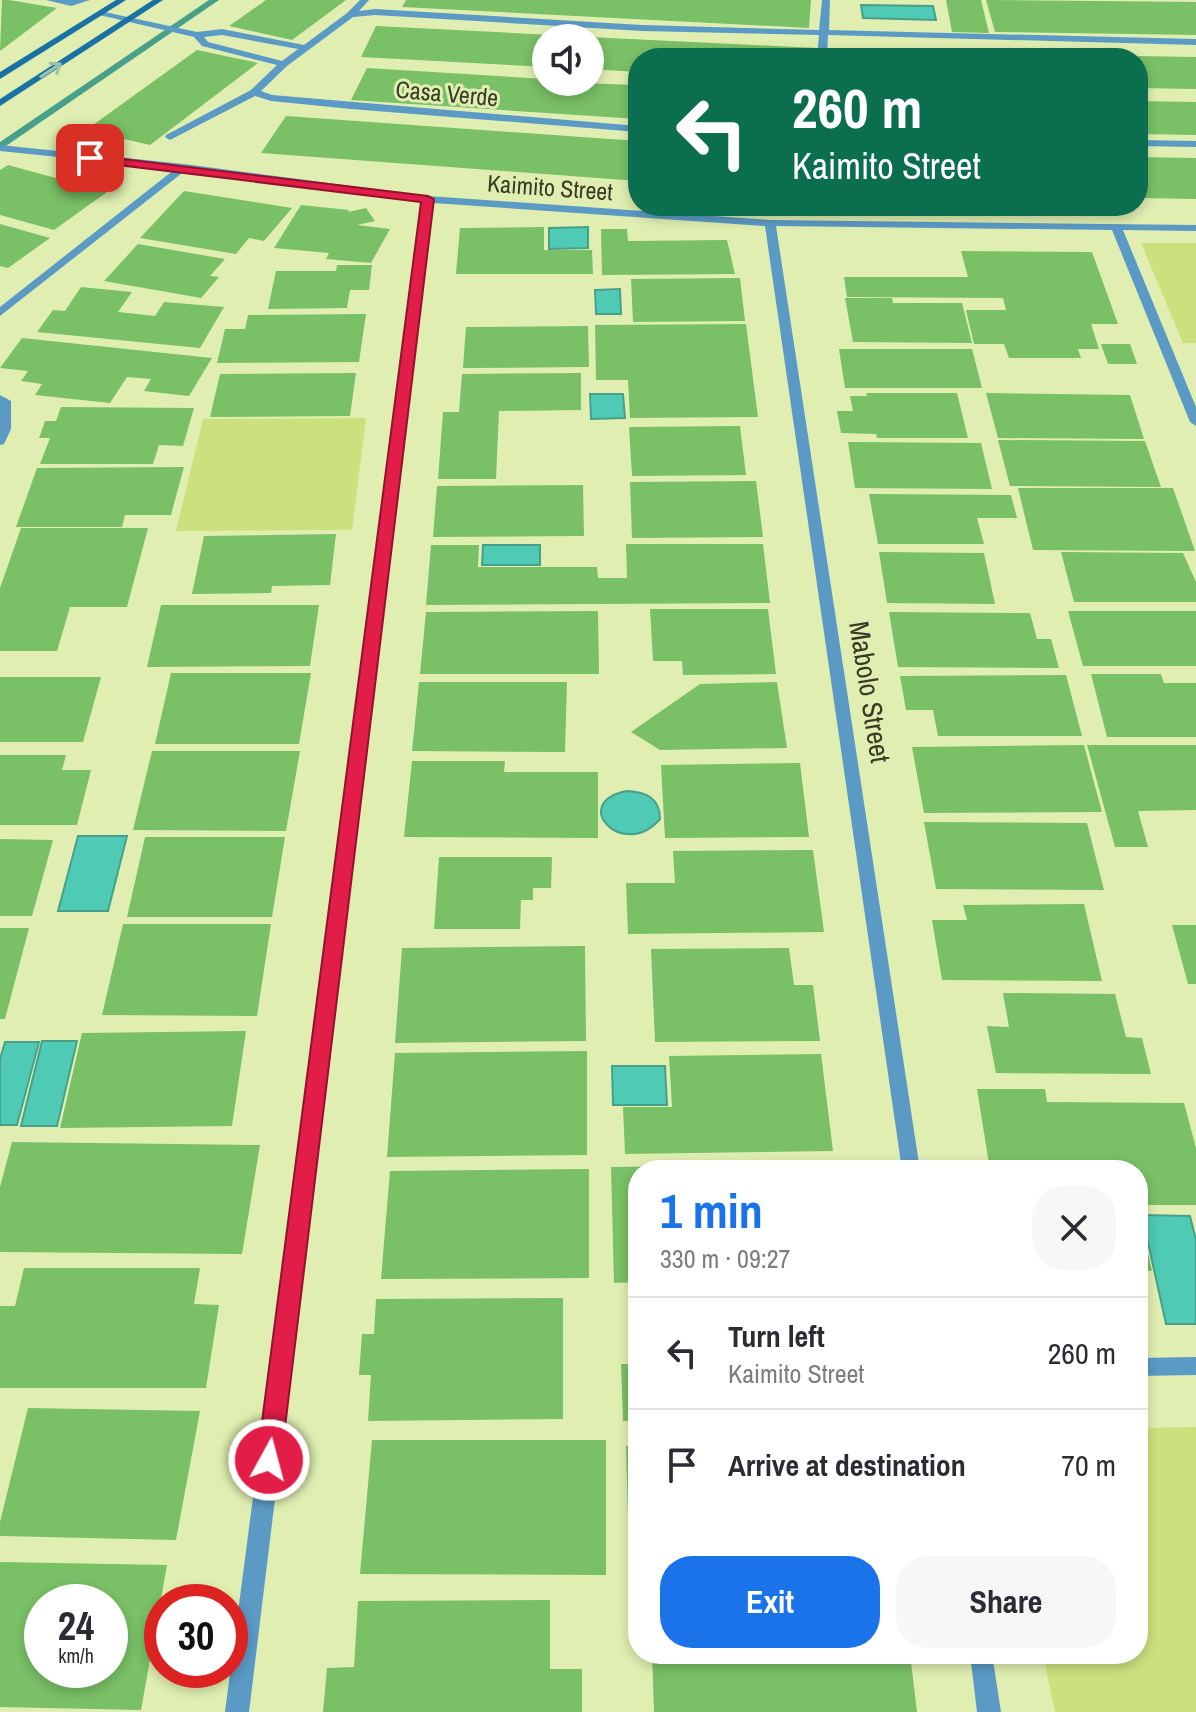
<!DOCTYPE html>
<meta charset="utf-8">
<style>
:root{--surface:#fff;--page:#f7f7f7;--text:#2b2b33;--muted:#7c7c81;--line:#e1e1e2;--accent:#1a73e8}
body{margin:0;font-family:"Archivo Narrow",sans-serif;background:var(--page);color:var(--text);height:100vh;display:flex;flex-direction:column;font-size:30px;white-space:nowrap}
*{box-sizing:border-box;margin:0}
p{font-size:26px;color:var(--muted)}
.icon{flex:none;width:44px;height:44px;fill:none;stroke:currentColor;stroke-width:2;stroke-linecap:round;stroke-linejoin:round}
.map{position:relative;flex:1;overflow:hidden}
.details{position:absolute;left:628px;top:1160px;width:520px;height:504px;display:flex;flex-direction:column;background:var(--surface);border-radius:32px;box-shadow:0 4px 12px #0003}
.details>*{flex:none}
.hud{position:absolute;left:628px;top:48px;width:520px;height:168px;border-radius:32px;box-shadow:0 4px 12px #0003;background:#0b6e4f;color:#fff;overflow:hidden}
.fabs{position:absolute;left:532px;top:24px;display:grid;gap:16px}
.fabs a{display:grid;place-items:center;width:72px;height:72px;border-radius:50%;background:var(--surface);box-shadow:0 4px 12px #0003;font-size:40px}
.speed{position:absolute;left:24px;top:1584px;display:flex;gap:16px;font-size:40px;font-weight:700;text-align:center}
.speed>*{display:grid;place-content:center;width:104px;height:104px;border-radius:50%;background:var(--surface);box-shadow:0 4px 12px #0003;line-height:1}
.speed small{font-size:20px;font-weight:400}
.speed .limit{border:12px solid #d22;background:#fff;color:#111}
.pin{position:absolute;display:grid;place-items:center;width:68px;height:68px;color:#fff;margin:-34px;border-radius:16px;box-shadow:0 4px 12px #0006}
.me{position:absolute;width:88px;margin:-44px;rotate:7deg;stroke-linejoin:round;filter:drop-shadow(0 0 6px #0008)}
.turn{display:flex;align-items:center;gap:28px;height:168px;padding:0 32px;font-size:36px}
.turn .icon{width:104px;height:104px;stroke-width:2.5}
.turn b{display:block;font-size:56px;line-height:68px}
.round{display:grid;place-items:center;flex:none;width:84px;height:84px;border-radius:32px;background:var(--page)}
.overview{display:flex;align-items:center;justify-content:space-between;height:136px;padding:0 32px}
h1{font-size:48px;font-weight:700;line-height:60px;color:var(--accent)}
.action{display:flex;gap:16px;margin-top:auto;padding:16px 32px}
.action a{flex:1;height:92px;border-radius:32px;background:var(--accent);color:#fff;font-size:32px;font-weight:700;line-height:92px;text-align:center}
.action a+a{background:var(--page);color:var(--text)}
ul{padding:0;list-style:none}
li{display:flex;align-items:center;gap:24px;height:112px;padding:0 32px;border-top:2px solid var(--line)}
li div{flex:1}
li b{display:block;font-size:30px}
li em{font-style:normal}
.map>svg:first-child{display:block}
</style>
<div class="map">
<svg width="1196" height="1712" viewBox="0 0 1196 1712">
<rect width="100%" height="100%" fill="#e0efb1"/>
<!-- green -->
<path fill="#cbe17d" d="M1141,243H1196V343H1183Z
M366,418L352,530L176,531L203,419Z
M1196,1427V1712H1055L1043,1654H1138V1428Z"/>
<!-- water -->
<path fill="#4fcbb5" stroke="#48a08a" stroke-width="2" d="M861,5L933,6L936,20L863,18Z
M588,227V248L549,249V228Z
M620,289L621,314H596L595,290Z
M590,394H623L625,418L591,419Z
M483,545H540V565H482Z
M627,791C646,792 660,798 660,819C623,862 568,802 627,791Z
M78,836H127L108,911H58Z
M42,1041H77L57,1126H21Z
M5,1042H39L17,1125H0V1059Z
M612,1066H665L667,1105H613Z
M1142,1215L1190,1216L1196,1240V1324H1166Z"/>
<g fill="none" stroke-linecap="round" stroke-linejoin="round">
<!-- stream -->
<path fill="#48a08a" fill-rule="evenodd" d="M209,0H219L0,150V142Z"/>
</g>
<!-- building -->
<path fill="#79c066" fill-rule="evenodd" d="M2,0H9L57,8L0,51Z
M266,0H346L292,40L229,26Z
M406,0H811L809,28L402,7Z
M946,0H981L989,33L952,32Z
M986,0L1196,2V35L995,32Z
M376,26L571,36V38H546V67L361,57Z
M590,37L816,48V58H638V72L590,69Z
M850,49L1129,55L1128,58H851Z
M197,50L258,63L150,145L86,130Z
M1138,56L1196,57V89L1138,88Z
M367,68L546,79V82L638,85V119L351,100Z
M1138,101L1196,102V135L1138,134Z
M286,116L638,141V181L261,153Z
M1138,157L1196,158V199L1138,198Z
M8,165L107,192L54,230L0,215V170Z
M184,191L292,208L264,241L249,238L236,254L140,238Z
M301,205L349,210L348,212L366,208L375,221L357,225L390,229L371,263L326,259L329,253L274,248Z
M0,224L50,238L8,268L0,266Z
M544,227V250H592L593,274H456L460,228Z
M601,229H627L628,241L727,240L735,274L602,275Z
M138,244L225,259L210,276L219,277L201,298L104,281Z
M961,251L1092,252L1118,324H1091L1099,349H1078L1081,358H1009L1004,344H974L966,310H1006L1003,298L847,297L844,277H968Z
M337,265H372L369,290H350L347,308L268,309L276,271H336Z
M740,278L745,321L633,322L631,279Z
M81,287L132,292L118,312L155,316L164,302L224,307L200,348L37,332L53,310L65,311Z
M845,298H892L893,303H962L972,343L853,342Z
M366,314L359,362L217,363L225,329H245L248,315Z
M746,324L758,417L630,418L628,380H596L595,325Z
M588,326L589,367L463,368L466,327Z
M22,338L212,358L189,396L144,391L151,379L127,377L110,403L35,395L42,384L21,381L28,371L0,368Z
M1101,344H1130L1137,364H1108Z
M839,349H972L982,388H845Z
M356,373L350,416L210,417L220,374Z
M581,373V410L499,411L496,479H438L443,412H459L462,374Z
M866,393H957L968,438H877L876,434L841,433L837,411H853L850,396H867Z
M986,393L1130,395L1144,439L998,438Z
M61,407L194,408L183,446L159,445L153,464H40L50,438H39L45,421H56Z
M740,426L746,475L632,476L629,427Z
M998,440L1145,441L1161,487L1010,486Z
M848,442L981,443L992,489L855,488Z
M184,467L171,515H125L122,527H16L37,468Z
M756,481L763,537L632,538L630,482Z
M583,485L584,536L433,537L437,486Z
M1018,488H1173L1195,551L1033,550Z
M869,494L1011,495L1017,518H977L984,544H878Z
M21,528H148L127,607H70L57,651H0V588Z
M336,534L330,585L272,586L271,593L192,594L204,536Z
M626,544H763L770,603L426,605L431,545H479L478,567H597L598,578H627Z
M879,552L984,553L995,604L887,603Z
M1061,552L1183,553L1196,582V602H1074Z
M161,605H319L310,666L147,667Z
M650,609H768L776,674L683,675L682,661H653Z
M598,611L599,674H420L426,612Z
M1068,611H1196V666H1083Z
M889,612L1030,613L1037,639H1051L1059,668L898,667Z
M171,673H311L299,744H155Z
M1091,674H1161L1164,683H1196V737H1107Z
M1066,675L1082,736H938L933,710H906L900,676Z
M0,677H101L83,742H0Z
M419,682H567L565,752L412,751Z
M777,682L787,748L660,750L631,732L700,684Z
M1084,745L1102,812L924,813L912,747Z
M1087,745H1196V810L1138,811L1148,847H1115Z
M152,751H300L286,831L133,830Z
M0,755H66L62,770H91L77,825H0Z
M412,761H505L504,772H598V838L404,837Z
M800,763L809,837L665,838L661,765Z
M924,822L1087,823L1104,890L936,889Z
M145,837H285L272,917H127Z
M0,839L53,840L32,916H0Z
M813,850L824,932L628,934L626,883H675L673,851Z
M439,857H552L551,888H533V900H521L520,929H434Z
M1084,904L1102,981L942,980L932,920H967L963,905Z
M123,924H271L257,1016L102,1015Z
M1172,925H1196V984H1188Z
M0,928H29L5,1019H0Z
M585,946L586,1041L395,1043L402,948Z
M789,948L794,985H813L820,1041L655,1042L651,949Z
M1003,993L1115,994L1126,1037L1142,1038L1151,1074L996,1073L987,1026L1009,1027Z
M246,1031L232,1126L60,1128L82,1033Z
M587,1051V1155L387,1157L395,1053Z
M821,1054L833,1151L625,1154L623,1107H672L669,1056Z
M977,1089H1045L1047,1102L1184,1103L1196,1148V1205H1138V1170H990Z
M12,1142L260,1145L242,1254L0,1252V1187Z
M832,1164L833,1170H638V1282L614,1283L611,1167Z
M589,1169V1278L381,1279L390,1171Z
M1138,1214H1139L1152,1271L1138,1270Z
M24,1268H200L194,1304L219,1305L206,1388H0V1306H15Z
M563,1298V1419L368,1421L371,1375H359L362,1334H374L376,1299Z
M621,1364H638V1421H623Z
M28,1408L200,1411L176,1540L0,1536V1522Z
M372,1440H606V1575L360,1574Z
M626,1446H638V1587H630Z
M0,1562L167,1565L141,1710L0,1707ZM42,1602H110V1670H42Z
M550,1600V1669H582V1712H323L327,1668L354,1667L358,1601Z
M652,1654H910L917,1712H654Z"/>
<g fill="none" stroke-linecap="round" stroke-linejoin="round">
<!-- minor -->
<path fill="#5b9ac5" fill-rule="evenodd" d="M46,0H90L71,6Z
M360,0H369L359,11L375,9L642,25L819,30L822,0H830L829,30L1196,39V45L828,35L827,58H817L819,35L642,31L375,15L353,17L287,66L261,91L272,95L638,126V132L351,109L271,101L255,96L170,140L165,137L166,135L251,90L277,65L202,46L194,37L95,14L100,11L197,32L222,29L304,45L347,13ZM222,35L298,49L282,61L208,42L204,37Z
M1138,140L1196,141V147L1138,146Z
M0,145L184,164L428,196L770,220L1196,225V231L1123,230L1196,407V426L1190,422L1112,230L776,226L920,1170H902L765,226L433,203L249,1712H225L422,201L186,170L0,316V307L175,169L0,151Z
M0,395L11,401V429L4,444L0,445Z
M1196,1357V1375L1138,1376V1358Z
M970,1654H992L1001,1712H977Z"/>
<!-- secondary -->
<path fill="#1972a3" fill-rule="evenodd" d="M116,0H126L0,79V72Z
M153,0H163L0,106V99Z"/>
</g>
<!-- one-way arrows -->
<defs><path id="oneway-shaft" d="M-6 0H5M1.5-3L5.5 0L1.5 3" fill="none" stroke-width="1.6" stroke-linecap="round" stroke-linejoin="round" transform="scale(2)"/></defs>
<use stroke="#9ac3ac" href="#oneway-shaft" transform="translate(51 70) rotate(-33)"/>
<!-- route -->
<path fill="#e11d48" stroke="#92132f" stroke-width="2" d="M90,155L428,196L434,199L281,1460L277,1468L269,1471L261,1468L257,1460L421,202L85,161V156Z"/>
<g text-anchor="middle" stroke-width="6" stroke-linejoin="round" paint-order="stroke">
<!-- far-street labels -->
<g font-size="24" fill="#373c24" stroke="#e0efb1">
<text transform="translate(447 94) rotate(5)" y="8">Casa Verde</text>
<text transform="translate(550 188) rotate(4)" y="8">Kaimito Street</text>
</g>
<!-- street labels -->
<g font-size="28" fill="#373c24" stroke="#e0efb1">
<text transform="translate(870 692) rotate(81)" y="10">Mabolo Street</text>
</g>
</g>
</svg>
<div class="fabs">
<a><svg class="icon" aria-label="sound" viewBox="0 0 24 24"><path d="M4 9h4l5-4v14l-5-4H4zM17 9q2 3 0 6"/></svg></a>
</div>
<div class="speed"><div>24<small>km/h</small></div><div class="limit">30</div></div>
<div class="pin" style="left:90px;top:158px;background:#d93025"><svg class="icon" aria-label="arrive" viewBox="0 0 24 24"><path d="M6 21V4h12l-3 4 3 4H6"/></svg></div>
<svg class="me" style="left:269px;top:1460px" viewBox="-20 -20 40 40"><circle r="17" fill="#e11d48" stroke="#fff" stroke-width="3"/><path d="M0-11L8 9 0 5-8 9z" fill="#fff"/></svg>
<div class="hud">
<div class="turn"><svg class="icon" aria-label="left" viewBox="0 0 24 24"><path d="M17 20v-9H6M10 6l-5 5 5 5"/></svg><div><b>260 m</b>Kaimito Street</div></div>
</div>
<section class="details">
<div class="overview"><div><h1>1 min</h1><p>330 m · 09:27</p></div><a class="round"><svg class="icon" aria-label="close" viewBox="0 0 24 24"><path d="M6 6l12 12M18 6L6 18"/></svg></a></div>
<ul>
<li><svg class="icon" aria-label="left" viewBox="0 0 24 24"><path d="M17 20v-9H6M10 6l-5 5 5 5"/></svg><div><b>Turn left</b><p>Kaimito Street</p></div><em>260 m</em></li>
<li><svg class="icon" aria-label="arrive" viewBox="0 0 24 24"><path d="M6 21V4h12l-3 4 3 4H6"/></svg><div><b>Arrive at destination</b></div><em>70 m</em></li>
</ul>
<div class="action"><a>Exit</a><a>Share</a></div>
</section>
</div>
